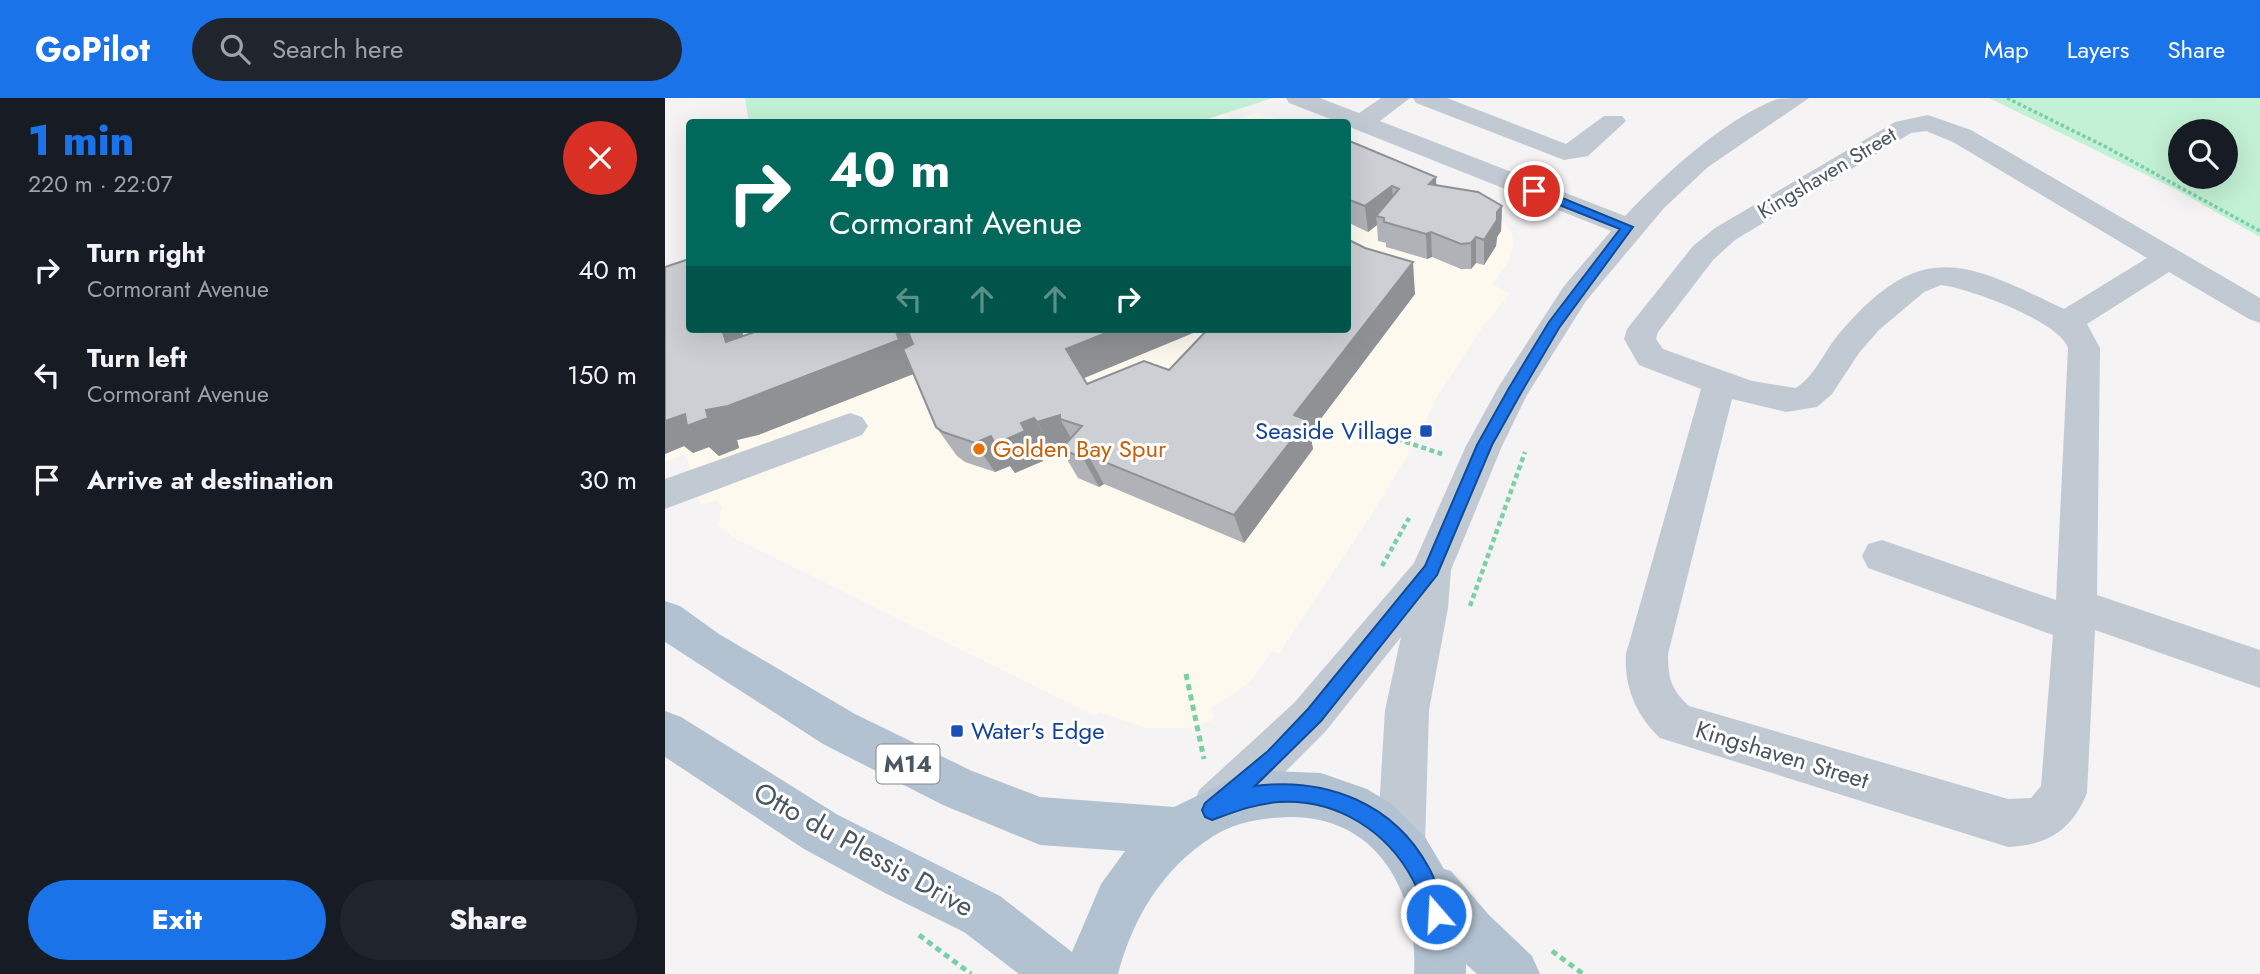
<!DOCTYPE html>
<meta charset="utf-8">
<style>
:root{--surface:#171b24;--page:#20242c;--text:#f1f3f6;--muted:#9ea1a6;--accent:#1a73e8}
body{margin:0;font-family:Jost,sans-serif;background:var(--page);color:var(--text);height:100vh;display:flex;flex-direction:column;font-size:26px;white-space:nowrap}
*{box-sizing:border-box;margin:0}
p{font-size:23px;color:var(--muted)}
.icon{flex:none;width:38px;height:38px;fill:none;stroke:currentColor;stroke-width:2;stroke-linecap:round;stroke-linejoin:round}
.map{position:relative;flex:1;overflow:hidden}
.details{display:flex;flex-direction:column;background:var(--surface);width:665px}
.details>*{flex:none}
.top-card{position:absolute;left:21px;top:21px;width:665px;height:214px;border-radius:7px;box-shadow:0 7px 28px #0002;background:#00695c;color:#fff;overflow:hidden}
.tools{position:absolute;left:1503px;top:21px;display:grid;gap:14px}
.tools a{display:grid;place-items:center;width:70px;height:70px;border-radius:50%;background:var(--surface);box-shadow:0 7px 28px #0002;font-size:35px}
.pin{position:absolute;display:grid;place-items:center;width:60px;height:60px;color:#fff;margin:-30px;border:4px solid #fff;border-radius:50%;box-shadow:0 2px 7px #0007}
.me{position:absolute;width:77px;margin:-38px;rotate:341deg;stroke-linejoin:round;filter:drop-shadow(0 0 5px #0008)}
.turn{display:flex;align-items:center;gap:24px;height:147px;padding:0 28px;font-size:32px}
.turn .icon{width:91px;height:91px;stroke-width:2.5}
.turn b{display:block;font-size:49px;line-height:60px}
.lanes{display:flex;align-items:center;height:66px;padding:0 28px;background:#0003;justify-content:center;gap:35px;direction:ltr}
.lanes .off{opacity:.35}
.round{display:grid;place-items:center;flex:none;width:74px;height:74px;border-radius:37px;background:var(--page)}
.headline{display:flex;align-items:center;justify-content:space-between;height:119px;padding:0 28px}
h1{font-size:42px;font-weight:800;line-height:52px;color:var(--accent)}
.primary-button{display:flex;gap:14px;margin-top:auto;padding:14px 28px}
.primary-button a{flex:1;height:80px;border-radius:42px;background:var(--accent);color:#fff;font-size:28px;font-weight:800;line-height:80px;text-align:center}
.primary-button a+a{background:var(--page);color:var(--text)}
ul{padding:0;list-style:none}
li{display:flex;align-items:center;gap:21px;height:105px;padding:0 28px}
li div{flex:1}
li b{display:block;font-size:26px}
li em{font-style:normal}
header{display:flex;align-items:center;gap:42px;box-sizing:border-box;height:98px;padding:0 35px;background:var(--accent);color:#fff}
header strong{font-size:33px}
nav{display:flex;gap:38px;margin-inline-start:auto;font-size:24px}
.search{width:490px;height:63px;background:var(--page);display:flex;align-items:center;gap:18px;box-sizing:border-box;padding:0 24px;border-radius:38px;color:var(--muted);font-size:26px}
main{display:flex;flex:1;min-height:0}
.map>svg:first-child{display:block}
</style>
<header>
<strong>GoPilot</strong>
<div class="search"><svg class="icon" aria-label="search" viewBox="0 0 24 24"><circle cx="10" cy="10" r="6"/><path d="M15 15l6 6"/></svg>Search here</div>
<nav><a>Map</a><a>Layers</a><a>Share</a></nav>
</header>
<main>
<section class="details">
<div class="headline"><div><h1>1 min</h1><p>220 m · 22:07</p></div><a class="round" style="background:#d93025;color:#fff"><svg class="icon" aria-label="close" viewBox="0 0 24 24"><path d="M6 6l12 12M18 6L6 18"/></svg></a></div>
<ul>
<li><svg class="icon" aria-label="right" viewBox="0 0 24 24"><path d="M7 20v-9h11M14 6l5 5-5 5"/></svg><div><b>Turn right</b><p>Cormorant Avenue</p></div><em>40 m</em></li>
<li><svg class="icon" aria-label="left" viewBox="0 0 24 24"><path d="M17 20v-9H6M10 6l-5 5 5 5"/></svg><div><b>Turn left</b><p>Cormorant Avenue</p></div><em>150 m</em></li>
<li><svg class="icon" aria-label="arrive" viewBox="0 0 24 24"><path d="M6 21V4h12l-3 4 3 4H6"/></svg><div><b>Arrive at destination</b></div><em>30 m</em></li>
</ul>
<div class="primary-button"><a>Exit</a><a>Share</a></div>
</section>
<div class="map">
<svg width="1595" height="876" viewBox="0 0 1595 876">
<rect width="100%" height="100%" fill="#f5f3f3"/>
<!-- commercial -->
<path fill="#fdf9ef" d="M594,14L619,24H533L561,15L568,22Z
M683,56L835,119L847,136L849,147L842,166L827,186L845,196L819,227L772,299L749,347L707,416L614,556L607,553L586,583L546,611L550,620L545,623L524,630H481L433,614L430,618L67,439L53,427L57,409L52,402L36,407L21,356L0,364V199L24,231H682Z"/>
<!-- green -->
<path fill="#c3f1d5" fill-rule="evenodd" d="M80,0H608L533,24H84Z
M1324,0H1595V139L1512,92ZM1516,33H1561V79H1516Z"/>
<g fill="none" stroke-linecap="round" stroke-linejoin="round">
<!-- path-far2 -->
<path stroke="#7ad0a6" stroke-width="3.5" stroke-dasharray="3.5 2.5" stroke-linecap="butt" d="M1342,0L1443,50L1595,133"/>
<!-- path-far1 -->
<path stroke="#7ad0a6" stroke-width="4.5" stroke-dasharray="5 3.5" stroke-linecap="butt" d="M708,333L777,356
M717,468L744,420
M805,508L860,354"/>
<!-- path -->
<path stroke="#7ad0a6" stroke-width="5" stroke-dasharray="6 4.5" stroke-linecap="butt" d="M521,576L539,661
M254,837L306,876
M887,853L918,876"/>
<!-- minor -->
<path fill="#c1cad2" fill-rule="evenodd" d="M621,0H655L694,15L716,0H745L715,23L960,118C1000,76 1058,22 1112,1C1121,0 1135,0 1144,0L1043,69L999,110L921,203L862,297L837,348L786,472L783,510L764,612L760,746L753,763L736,770L719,763L712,746L720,612L736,539L660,634L568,726L551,732L534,726L528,709L534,692L629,605L749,465L801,348L834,288L899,188L946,133L687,30L682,24H673L624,5Z
M748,0H782L901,46L939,18H957L961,23L923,58L899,62L751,5Z
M1263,17L1306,32L1595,200V225L1584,221L1504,174L1422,226L1435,250L1432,497L1595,552V590L1430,532L1422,695C1407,732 1383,747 1343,749L995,640C971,617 959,589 961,556L1036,291L974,267L959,241L962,231L1028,148L1050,130L1230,24ZM1261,33L1288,44L1482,160L1399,211C1303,165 1258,139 1178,231C1161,249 1152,276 1131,290L1087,283L998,251L991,241L993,234L1048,162L1070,142L1246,35ZM1276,187C1303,190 1394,223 1403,250L1391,502L1217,442L1203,446L1197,458L1203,470L1388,537L1376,688L1366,700L1343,701L1024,608C1006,592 1003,579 1003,556L1067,301L1121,314L1152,309L1167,296L1194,255L1214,232L1259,194Z
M185,315L197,319L203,328L197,337L0,411V381Z"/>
<!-- major -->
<path fill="#b3c2d1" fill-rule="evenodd" d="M0,503L15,508L54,536L190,616L307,673L375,699L509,709L565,682L602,673L656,675L702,691L728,707L760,739L779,771L786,773L824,817L867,858L875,876H812L801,866V876H749C754,795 713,718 624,719C597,720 570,724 547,739C497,771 468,820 453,876H354L299,834L220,795L139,751L0,659V613L16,619L173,717L335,798L407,854L436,786L460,753L375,747L278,707L158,646L0,544Z"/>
</g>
<!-- wall -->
<path fill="#b0b2b7" d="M682,42L772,87L837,108L836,133L832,139L831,148L819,167L811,165L806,171H796L767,159L762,161L721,149V145L713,143L712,127L703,134L682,124Z
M0,169L24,231H82L77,233L78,238L419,281L422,286L504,272L750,196L645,335L648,351L579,445L439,386L434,389L413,380L396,351L389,353L387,349L374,355L378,363L350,375L345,368L330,374L300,364L292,358L271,329L248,276L93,337L72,342L74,350L54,358L44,349L28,355L19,348L0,356Z"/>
<!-- shaded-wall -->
<path fill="#909195" d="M771,79L772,104L764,86Z
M727,88L729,114L711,118L712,127L703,134L700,108Z
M837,108L836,133L832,139L831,148L819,167V142L832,114Z
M766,134L767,159L762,161L761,136Z
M811,139V165L806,171V145Z
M748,164L750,196L645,335L648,351L579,445L569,417L629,317Z
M57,231H82L77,233L89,275L61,244Z
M230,231H244L256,273L93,337L72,342L74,350L54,358L44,349L28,355L19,348L0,356V323L20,316L41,312Z
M451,231H538L417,281L401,251Z
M395,317V321L410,347L389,353L372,324Z
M369,320L387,349L374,355L378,363L350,375L345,368L330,374L310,345Z
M423,357L439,386L434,389L418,360Z"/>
<!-- building -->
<path fill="#cdcfd5" stroke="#909195" stroke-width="2" d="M682,42L771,79L764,86L813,94L837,108L832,114V122L819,142L811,139L806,145L796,146L766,134L761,136L719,124V120L711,118L734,91L727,88L700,108L682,101Z
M682,141L700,150L748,164L629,317L642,322L569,417L423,357L418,360L396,351L417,328L395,321V317L372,324L369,320L356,325L360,333L330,346L326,338L310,345L278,334L271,329L238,251L248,246L242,231H451L401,251L422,286L479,263L504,272L543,231H682Z
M24,161V231H57L61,244L98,231H230L234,242L63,308L41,312L43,320L22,328L20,316L0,323V169Z"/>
<!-- route -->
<path fill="#1a73e8" stroke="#114b97" stroke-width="2" d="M864,90H873L968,129L894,230L856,295L827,347L772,477L656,623L590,688C661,679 729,705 764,770C772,784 776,801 781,816L778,823L771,826L764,823C758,810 755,795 748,782C722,733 672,701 615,704C592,705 569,714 547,722L540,719L537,712L540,705L603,653L643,611L760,468L812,347L844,290L884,224L955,131L864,95Z"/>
<!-- markers -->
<g fill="#1a4fb4" stroke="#fff" stroke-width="2.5">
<rect x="754" y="326" width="14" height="14" rx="3.5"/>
<rect x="285" y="626" width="14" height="14" rx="3.5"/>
</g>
<circle fill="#e8710a" stroke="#fff" stroke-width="2.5" cx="314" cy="351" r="7"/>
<g text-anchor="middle" stroke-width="6" stroke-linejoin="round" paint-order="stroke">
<!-- far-street labels -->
<g font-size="21" fill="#4a5661" stroke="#fff">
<text transform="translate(1162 75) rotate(-31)" y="7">Kingshaven Street</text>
</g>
<!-- shield labels -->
<rect fill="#fff" stroke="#808990" stroke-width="2" x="211.5" y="646.5" width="63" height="39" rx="5"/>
<g font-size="23" font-weight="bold" fill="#4a5661">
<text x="243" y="674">M14</text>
</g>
<!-- transit labels -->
<g font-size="24" fill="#164399" stroke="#fff" text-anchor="end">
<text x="747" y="341">Seaside Village</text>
<text x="306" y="641" text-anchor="start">Water's Edge</text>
</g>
<!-- food labels -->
<g font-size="24" fill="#c56008" stroke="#fff" text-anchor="start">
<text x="328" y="359">Golden Bay Spur</text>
</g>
<!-- street labels -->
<g font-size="24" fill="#4a5661" stroke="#fff">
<text transform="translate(1117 657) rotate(17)" y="8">Kingshaven Street</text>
</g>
<!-- near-street labels -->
<g font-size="28" fill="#4a5661" stroke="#fff">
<text transform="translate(199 751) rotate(29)" y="10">Otto du Plessis Drive</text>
</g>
</g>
</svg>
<div class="tools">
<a><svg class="icon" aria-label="search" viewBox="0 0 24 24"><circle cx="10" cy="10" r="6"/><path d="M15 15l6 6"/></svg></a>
</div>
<div class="pin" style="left:869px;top:93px;background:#d93025"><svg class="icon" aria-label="arrive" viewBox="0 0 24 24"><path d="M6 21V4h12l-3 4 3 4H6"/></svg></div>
<svg class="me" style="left:771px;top:816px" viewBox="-20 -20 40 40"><circle r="17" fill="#1a73e8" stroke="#fff" stroke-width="3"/><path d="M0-11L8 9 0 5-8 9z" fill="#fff"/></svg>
<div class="top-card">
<div class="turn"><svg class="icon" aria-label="right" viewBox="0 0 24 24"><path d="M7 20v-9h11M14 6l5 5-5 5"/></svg><div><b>40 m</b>Cormorant Avenue</div></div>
<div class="lanes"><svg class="icon off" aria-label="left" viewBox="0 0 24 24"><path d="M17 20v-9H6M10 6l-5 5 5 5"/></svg><svg class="icon off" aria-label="ahead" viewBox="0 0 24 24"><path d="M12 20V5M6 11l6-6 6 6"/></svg><svg class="icon off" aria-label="ahead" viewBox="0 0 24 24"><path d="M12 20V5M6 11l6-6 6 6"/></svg><svg class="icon" aria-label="right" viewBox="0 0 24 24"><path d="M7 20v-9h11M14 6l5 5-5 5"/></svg></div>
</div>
</div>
</main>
